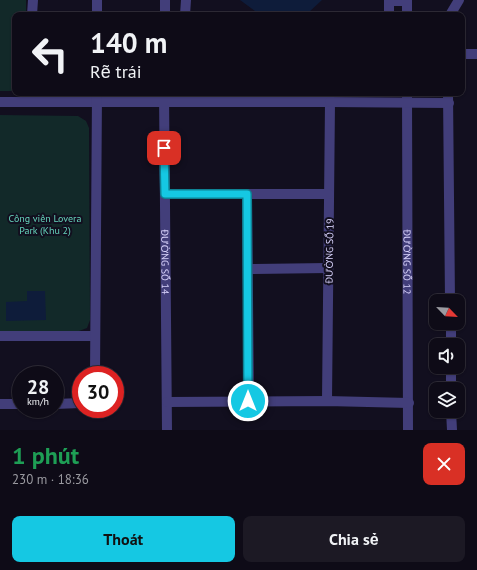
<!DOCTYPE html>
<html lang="vi">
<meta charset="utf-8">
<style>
:root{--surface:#0e0b17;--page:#1c1924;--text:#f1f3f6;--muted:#9b9ba1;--line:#2e2b36;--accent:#15c8e3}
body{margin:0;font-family:"PT Sans",sans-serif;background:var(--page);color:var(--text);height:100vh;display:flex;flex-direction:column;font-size:15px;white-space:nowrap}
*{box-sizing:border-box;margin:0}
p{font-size:13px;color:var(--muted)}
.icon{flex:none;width:22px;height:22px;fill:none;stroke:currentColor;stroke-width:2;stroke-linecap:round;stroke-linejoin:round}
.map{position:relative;height:430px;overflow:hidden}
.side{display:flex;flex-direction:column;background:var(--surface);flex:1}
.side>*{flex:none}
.guide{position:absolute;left:12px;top:12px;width:453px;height:84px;border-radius:8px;box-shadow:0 1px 3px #0004,0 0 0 1px var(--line);background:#0e0b17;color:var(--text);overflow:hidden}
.needle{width:26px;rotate:115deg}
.tools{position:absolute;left:429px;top:294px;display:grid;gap:8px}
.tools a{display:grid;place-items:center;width:36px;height:36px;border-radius:8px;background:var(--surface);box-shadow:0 1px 3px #0004,0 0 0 1px var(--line);font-size:20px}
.speed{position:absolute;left:12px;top:366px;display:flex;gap:8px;font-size:20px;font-weight:700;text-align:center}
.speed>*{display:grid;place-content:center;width:52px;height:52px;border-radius:50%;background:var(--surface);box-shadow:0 1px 3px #0004,0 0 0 1px var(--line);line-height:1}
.speed small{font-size:10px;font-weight:400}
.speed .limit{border:6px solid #d22;background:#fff;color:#111}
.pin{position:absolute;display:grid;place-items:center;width:34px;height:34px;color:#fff;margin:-17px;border-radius:8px;box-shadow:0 2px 6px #0006}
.me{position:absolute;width:44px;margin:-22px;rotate:0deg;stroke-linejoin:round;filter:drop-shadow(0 0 3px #0008)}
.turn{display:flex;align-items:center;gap:14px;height:84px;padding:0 12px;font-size:18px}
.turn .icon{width:52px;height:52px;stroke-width:2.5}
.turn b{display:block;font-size:28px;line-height:34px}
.round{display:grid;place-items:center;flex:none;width:42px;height:42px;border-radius:8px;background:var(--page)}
.summary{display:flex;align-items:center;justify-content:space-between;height:68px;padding:0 12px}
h1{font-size:24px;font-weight:800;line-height:30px;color:#1e9e55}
.button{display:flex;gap:8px;margin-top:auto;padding:8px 12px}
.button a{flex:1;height:46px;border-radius:8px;background:var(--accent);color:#111;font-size:16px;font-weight:800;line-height:46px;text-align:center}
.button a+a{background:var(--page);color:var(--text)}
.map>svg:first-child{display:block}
</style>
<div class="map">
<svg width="477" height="430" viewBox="0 0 477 430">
<rect width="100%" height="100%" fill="#120f1f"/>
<!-- green -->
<path fill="#122929" d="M0,0H26V15H15V89L11,91H0Z
M0,115L78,116L86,121L89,128L90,320L87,328L79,331H0Z"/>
<!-- water -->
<path fill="#0e1c3a" d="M240,0H322L308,13L255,11Z
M27,291H45L46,320L6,321V302L27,301Z"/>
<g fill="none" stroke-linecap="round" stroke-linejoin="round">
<!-- minor -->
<g stroke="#423e7a" stroke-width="10">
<path d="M97,0V15"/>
<path d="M389,1H407"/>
<path d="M32,15L33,0"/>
<path d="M165,15V0"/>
<path d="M185,15L186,0"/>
<path d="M389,15V0"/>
<path d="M407,15V0"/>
<path d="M450,15L459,0"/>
<path d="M462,54H477"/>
<path id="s1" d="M164,93L167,430"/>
<path id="s2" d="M407,93L408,430"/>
<path d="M448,93L450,301"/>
<path d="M0,102H330L327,401"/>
<path d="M330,102L449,103"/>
<path d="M165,194H329"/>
<path d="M247,194L249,401"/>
<path d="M248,269L328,268"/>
<path d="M451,323V345"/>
<path d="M0,336H95"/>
<path d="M451,367V389"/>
<path d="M95,375L97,93"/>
<path d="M167,402L327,401L409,403"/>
<path d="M0,404H21"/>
<path d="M55,404L81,403"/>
<path d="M451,411L452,430"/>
</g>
</g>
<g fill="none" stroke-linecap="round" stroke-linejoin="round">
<!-- route casing -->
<g stroke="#0e8294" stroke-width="10">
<path id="route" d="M164,148L165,194H247L248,401"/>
</g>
<!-- route -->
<use href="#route" stroke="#15c8e3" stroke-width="7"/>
</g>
<g text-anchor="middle" stroke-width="4" stroke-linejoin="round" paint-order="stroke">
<!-- park labels -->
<g font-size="10" fill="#65d3bb" stroke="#120f1f">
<text x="45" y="222">Công viên Lovera<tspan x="45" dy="12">Park (Khu 2)</tspan></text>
</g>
<!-- street labels -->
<g font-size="10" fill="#d8d2fb" stroke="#120f1f">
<text transform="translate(329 251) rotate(-89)" y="4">ĐƯỜNG SỐ 19</text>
<text dy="4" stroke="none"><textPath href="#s1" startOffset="169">ĐƯỜNG SỐ 14</textPath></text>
<text dy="4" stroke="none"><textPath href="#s2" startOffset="169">ĐƯỜNG SỐ 12</textPath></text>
</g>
</g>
</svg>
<div class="tools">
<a><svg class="needle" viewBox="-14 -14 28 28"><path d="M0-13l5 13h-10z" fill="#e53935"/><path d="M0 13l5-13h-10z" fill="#9b9ba1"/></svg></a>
<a><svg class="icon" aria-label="sound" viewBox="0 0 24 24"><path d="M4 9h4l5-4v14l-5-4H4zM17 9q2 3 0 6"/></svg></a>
<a><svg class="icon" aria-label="layers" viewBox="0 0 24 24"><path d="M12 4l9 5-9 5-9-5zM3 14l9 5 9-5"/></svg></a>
</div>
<div class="speed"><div>28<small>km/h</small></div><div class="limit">30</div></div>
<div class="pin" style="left:164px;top:148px;background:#d93025"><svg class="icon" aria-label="arrive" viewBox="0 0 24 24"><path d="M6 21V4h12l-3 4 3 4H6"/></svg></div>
<svg class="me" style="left:248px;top:401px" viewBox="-20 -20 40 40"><circle r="17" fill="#15c8e3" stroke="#fff" stroke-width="3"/><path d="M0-11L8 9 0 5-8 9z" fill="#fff"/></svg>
<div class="guide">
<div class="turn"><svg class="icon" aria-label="left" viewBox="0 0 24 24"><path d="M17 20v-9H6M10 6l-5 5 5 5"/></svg><div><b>140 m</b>Rẽ trái</div></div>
</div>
</div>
<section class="side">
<div class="summary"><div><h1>1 phút</h1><p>230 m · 18:36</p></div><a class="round" style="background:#d93025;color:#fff"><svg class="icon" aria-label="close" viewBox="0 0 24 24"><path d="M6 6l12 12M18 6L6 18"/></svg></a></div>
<div class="button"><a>Thoát</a><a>Chia sẻ</a></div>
</section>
